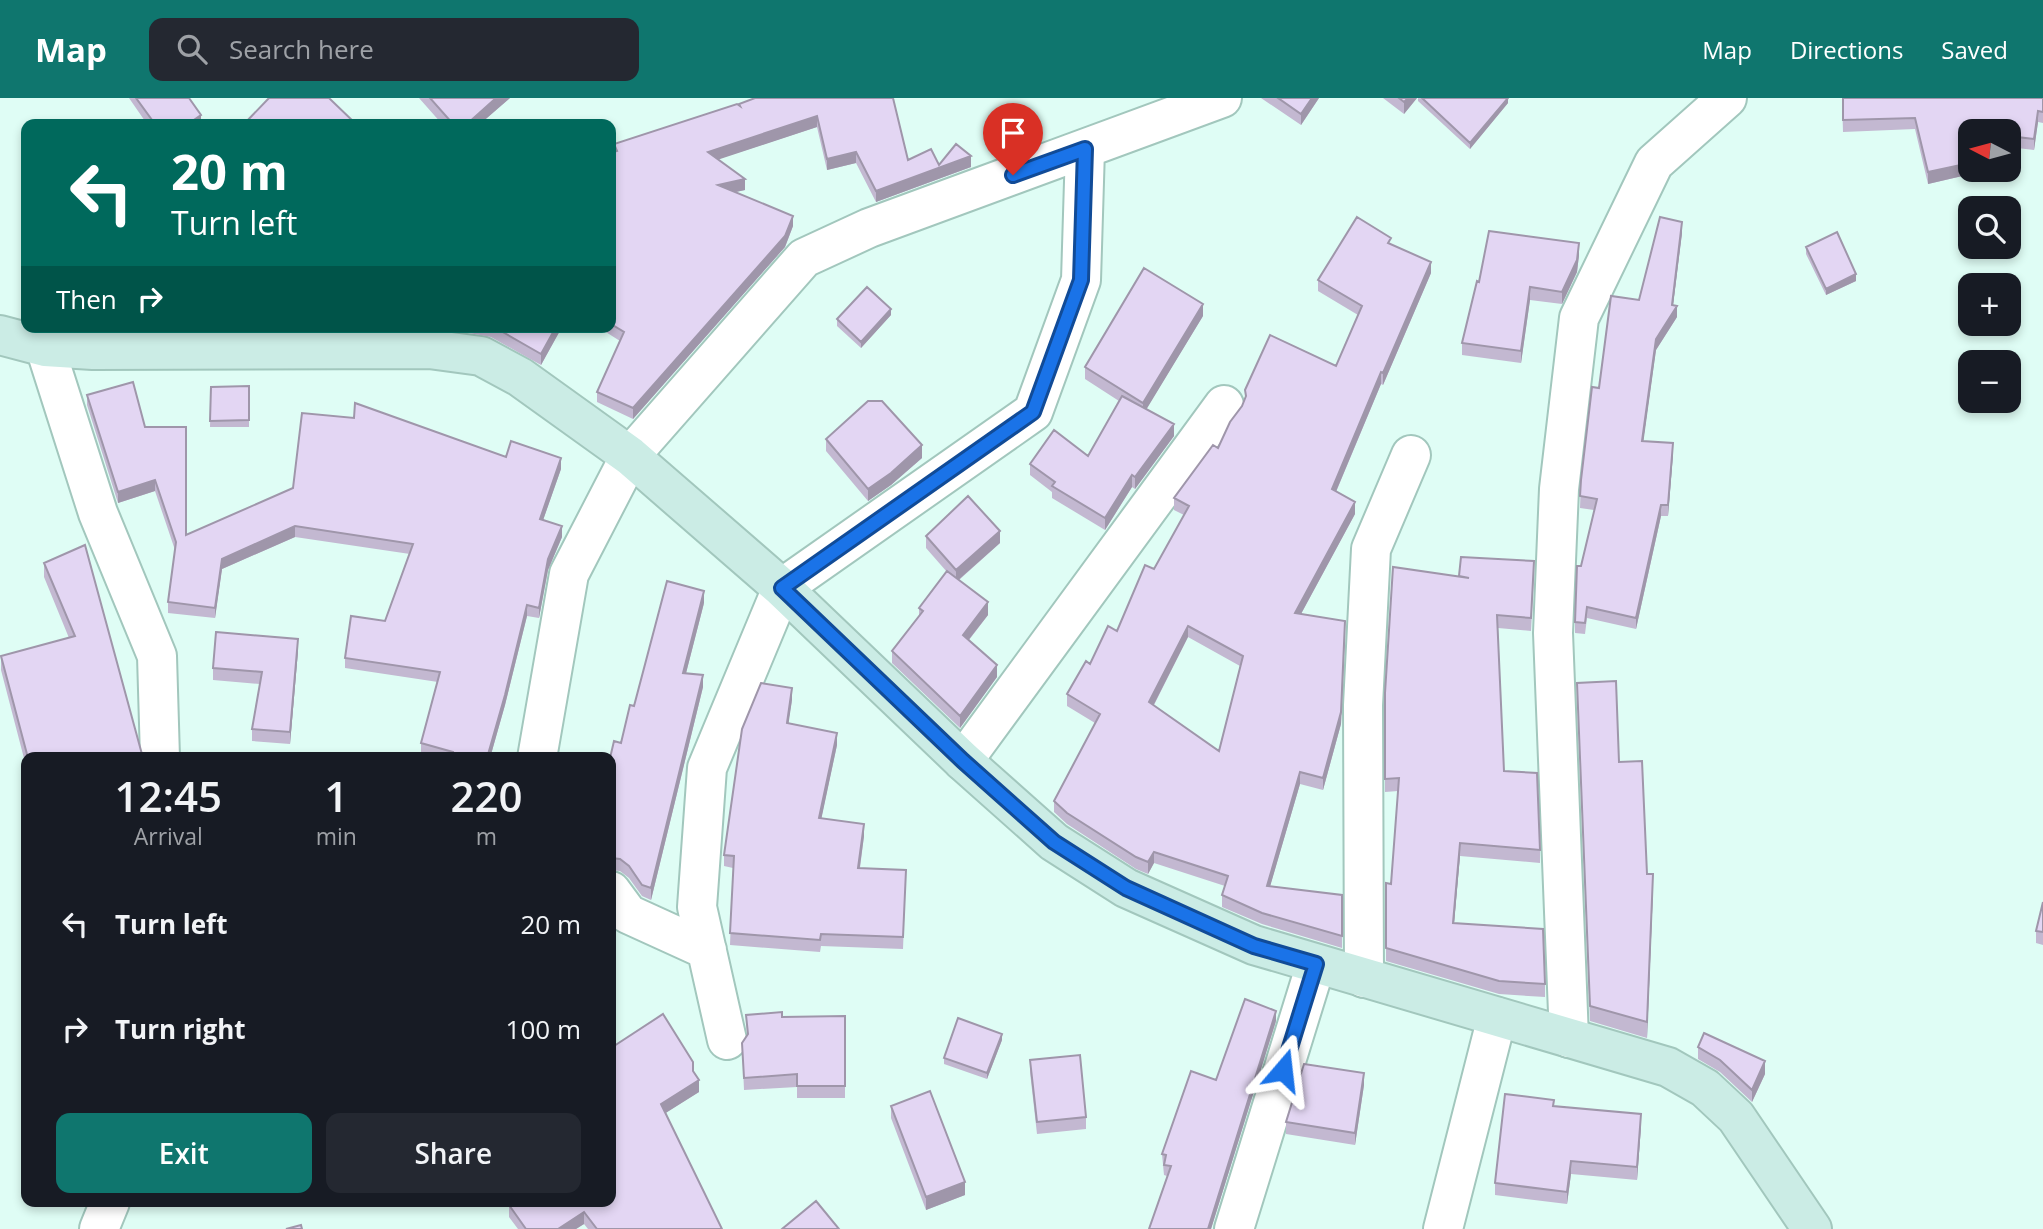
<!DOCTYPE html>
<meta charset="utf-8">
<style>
:root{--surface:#171b24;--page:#242831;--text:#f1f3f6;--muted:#9ea1a6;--accent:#0f766e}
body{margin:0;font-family:"Open Sans",sans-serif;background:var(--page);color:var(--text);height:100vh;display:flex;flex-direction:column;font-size:26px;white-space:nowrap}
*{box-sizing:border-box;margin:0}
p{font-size:23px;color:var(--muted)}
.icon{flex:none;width:38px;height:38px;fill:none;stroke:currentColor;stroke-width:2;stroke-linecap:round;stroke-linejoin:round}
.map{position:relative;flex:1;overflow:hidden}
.panel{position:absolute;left:21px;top:654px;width:595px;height:455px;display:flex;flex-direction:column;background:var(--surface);border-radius:14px;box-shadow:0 4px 10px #0003}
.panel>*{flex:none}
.banner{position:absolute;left:21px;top:21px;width:595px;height:214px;border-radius:14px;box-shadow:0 4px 10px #0003;background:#00695c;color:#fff;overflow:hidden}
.needle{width:46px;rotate:276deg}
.tools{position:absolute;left:1958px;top:21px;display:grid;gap:14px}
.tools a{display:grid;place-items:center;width:63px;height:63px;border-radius:14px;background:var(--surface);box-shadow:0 4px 10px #0003;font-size:35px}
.pin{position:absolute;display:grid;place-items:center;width:60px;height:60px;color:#fff;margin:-72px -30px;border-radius:50% 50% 50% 0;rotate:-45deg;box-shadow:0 0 7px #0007}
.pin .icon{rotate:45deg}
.me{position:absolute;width:77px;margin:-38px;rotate:17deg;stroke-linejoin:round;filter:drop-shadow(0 0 5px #0008)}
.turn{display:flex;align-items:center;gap:24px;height:147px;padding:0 35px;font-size:32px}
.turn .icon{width:91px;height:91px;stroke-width:2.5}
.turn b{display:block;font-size:49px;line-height:60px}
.then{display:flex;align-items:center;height:66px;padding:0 35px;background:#0003;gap:14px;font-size:26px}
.eta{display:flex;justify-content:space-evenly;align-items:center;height:119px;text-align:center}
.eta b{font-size:42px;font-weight:600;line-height:49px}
.cta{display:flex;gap:14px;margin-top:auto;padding:14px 35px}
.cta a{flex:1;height:80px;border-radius:14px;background:var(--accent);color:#fff;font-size:28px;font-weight:600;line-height:80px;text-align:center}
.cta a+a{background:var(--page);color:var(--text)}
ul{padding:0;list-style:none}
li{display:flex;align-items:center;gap:21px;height:105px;padding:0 35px}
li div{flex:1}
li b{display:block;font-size:26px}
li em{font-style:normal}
header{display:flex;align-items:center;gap:42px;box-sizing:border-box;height:98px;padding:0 35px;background:var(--accent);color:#fff}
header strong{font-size:33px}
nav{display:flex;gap:38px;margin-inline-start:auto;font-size:24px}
.search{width:490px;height:63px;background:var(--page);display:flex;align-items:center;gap:18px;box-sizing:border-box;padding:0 24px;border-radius:14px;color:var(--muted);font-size:26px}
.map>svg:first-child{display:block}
</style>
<header>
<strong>Map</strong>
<div class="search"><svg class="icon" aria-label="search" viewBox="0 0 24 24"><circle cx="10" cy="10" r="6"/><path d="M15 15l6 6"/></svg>Search here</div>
<nav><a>Map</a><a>Directions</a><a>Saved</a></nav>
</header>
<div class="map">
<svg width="2043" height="1131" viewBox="0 0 2043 1131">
<rect width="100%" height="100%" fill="#dffdf5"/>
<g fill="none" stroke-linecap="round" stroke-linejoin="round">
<!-- minor casing -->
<g stroke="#a2c7bd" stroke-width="42">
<path id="minor" d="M45,249L98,415L157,558L160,660
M537,660L569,476L630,358L804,160L869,130L1222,0
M963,663L1224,307
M611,793L628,816L707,852
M1364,880L1363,607L1371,451L1411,357
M1569,940L1553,535L1559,391L1579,220L1654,65L1727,0
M727,942L697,809L707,670L782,490L1033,314L1081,182L1085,51
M99,1131L110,1104
M1234,1131L1316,866
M1443,1131L1497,919"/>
</g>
<!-- secondary casing -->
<g stroke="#a2c7bd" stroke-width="42">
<path id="secondary" d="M0,237L45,249L93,252L429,251L481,258L520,279L630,358L782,490L963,663L1054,744L1126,790L1254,847L1668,969L1705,990L1736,1019L1812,1131"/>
</g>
<!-- minor -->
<use href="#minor" stroke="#fff" stroke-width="38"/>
<!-- secondary -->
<use href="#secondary" stroke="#cbece5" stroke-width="38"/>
</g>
<!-- wall -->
<path fill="#c3b8d1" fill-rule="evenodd" d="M129,0H189L201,26H147Z
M419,0H510L480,26H442Z
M893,0L908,62L939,67L971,69L876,104L856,65L827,72L817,29L718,61L745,92L735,94L793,128L785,149L633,321L597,304V294L620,243L598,229H611V55L614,54V46L739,7V6Z
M1261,0H1319L1301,27Z
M1383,0H1417L1404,16Z
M1418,0H1508V5L1470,51L1418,3Z
M1842,0H2043V25L2038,24L2034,52L2009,49V33H1970V72H1988L1928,86L1915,31L1843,34Z
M1682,135L1673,207L1677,219L1656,252L1643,343L1673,356L1668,418H1661L1636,531L1587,520L1585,536L1575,535V524L1581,468L1594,412L1580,410L1581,382L1599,290L1639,202Z
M1391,146L1431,175L1383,287L1381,286L1336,394L1355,416L1301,516L1345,535L1341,626L1323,692L1300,686L1270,788L1342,797V850L1262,826L1222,809V797L1225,788L1154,765L1148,776L1136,771L1067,726L1054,714V703L1095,625L1067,608V596L1090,566L1117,533L1154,471L1184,417L1174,412V400L1218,350L1242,308L1245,300V292L1336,268L1358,217L1318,193V182ZM1188,539L1240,568L1219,653L1154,607Z
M1806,149L1856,183L1826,197L1806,156Z
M1579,157L1577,174L1562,206L1530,202L1521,265L1462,257V245L1479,184Z
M891,217L861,250L837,228V221Z
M1203,218L1146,311L1174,338L1135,391L1132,389L1105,432L1052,400V394L1030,377V366L1088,358L1119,303L1085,281V269Z
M458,229H562L541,267L491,239L458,233Z
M249,288V329H210L211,289Z
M87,297L145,329L186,437L506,359L561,371L543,422L562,439L548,472L539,520L527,518L505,607L490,660H434L421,656V645L438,584L345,570V560L385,523L410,456L295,439L222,471L215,520L168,515V504L175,452L155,393L118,405L87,307Z
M826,341L922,360L891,387L868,403L826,353Z
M926,438L1000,445L959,482L988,517L969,542L997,579L960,630L892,565V553L919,518V510L947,474L926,450Z
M44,465L143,660H26V668L1,572V558L69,540L44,479Z
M1534,476L1531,533L1498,530L1504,673L1540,752V765L1460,758L1454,825L1545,886V899L1499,896L1386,863V785L1391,786L1398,693L1385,694V595L1459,479Z
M704,505L686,575L703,589L651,802L642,798L629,780L620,773L611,772L610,660L621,645L634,608Z
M298,553L290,646L252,643V631L260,586L213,582V570Z
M1577,585L1619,664L1647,776L1653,792L1647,940L1590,923Z
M792,602L788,625L837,647L821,721L864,738L860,770L906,772L903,851L821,848L820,854L730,847L733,770L724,768V757Z
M2043,804V847L2036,845V833Z
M746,917L782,919L845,918V1000H797V989L744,992L742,945L747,937Z
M1276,923L1211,1131H1149L1167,1078L1164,1077L1162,1056Z
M1002,942L987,981L944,966V960Z
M1698,949L1765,976L1752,1004L1720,974L1698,961Z
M611,950L693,973L699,994L665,1015L722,1131H588L584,1126L576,1131H518L509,1119V1107L611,1104Z
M1030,962L1086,1019V1031L1037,1036L1030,974Z
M1364,987L1355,1047L1286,1036V1024Z
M891,1008L965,1097L926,1112L891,1020Z
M1554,1008L1641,1028L1637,1082L1571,1076L1567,1106L1495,1097V1085Z"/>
<!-- shaded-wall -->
<path fill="#9f96aa" d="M496,0H510L480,26H467Z
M1312,0H1319L1301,27V16Z
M1408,0H1417L1404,16V4Z
M1508,0V5L1470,51V45Z
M2038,13V24L2034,52V41Z
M201,17V26H188Z
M817,18V29L708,65V54Z
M856,54V65L827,72V61Z
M971,58V69L876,104V93Z
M1970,65V72H1988L1928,86V74Z
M745,81V92L718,98V87Z
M793,118V128L785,149L633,321V310Z
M1682,124V135L1672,216L1677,208V219L1656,252L1642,354V343L1656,241L1672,207Z
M1579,145V157L1577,174L1562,206V194Z
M1431,164V175L1383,287V275Z
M1856,176V183L1826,197V191Z
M1530,189V202L1521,265V253Z
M1203,206V218L1143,317V305Z
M891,211V217L861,250V244Z
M556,229H562L541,267V256Z
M1381,274V286L1332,403V391Z
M1174,326V338L1135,391V379Z
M1673,345V356L1668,418V407Z
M922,347V360L891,387L868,403V391Z
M561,360V371L540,431V421Z
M1132,377V389L1105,432V420Z
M155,382V393L118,405V394Z
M1355,404V416L1295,527V515Z
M1661,407V418L1636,531V520Z
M295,428V439L222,471L215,520V510L222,461Z
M562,428V439L548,472L539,520V510L548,461Z
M1000,433V445L956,484V472Z
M704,493V505L683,587V575Z
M988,504V517L963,549V537Z
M527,507V518L505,607L490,660H487Z
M1188,528V539L1149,616V604Z
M1345,535L1341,626L1323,692V680Z
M298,541V553L290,646V634Z
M997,567V579L960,630V618Z
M703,577V589L651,802V790Z
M792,590V602L787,636V625Z
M837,635V647L819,732V720Z
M1300,674V686L1267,799V788Z
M864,726V738L858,782V770Z
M1460,745V758L1453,838V825Z
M1154,754V765L1148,776V764Z
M1653,776V792L1647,940V924Z
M1276,913V923L1211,1131H1208Z
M1002,936V942L987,981V975Z
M1765,963V976L1752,1004V992Z
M1364,975V987L1355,1047V1035Z
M699,982V994L661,1018V1006Z
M1641,1016V1028L1637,1082V1069Z
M1571,1063V1076L1567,1106V1094Z
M965,1084V1097L926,1112V1099Z
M584,1114V1126L576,1131H558Z"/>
<!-- building -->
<path fill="#e3d6f3" stroke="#9f96aa" stroke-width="2" fill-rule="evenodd" d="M136,0H189L201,17L188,26H155Z
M269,0H329L356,26H244Z
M430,0H496L467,26H453Z
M755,0H893L908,62L931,51L939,67L956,46L971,58L876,93L856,54L827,61L817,18L708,54L745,81L718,87L793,118L785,138L633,310L597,294L624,234L611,226V55L617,53L614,46L737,6L740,8L739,6Z
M1278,0H1312L1301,16Z
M1399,0H1408L1404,4Z
M1422,0H1508L1470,45Z
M1843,0H2043V14L2038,13L2034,41L2009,38V33H1970V65L1928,74L1915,20L1843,22Z
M1357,119L1391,140L1388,145L1431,164L1383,275L1381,274L1332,391L1355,404L1295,515L1345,523L1341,614L1323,680L1300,674L1267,788L1342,797V838L1262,815L1222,797L1228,778L1154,754L1148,764L1136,759L1067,715L1054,703L1100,616L1067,596L1086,563L1090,566L1108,528L1117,533L1145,467L1154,471L1189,408L1174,400L1213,347L1218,350L1230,324L1242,308L1246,298L1245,292L1270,237L1336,268L1362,208L1318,182ZM1188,528L1243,558L1219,653L1149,604Z
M1660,119L1682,124L1672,207L1677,208L1656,241L1642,343L1673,345L1668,407H1661L1636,520L1587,509L1585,525L1575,524L1577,468H1581L1597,401L1580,398L1581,382L1592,289L1599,290L1611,198L1639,202Z
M1489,133L1579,145L1577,162L1562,194L1530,189L1521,253L1462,245L1477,183L1479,184Z
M1837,134L1856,176L1826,191L1806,149Z
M1144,170L1203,206L1143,305L1085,269Z
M867,189L891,211L861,244L837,221Z
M494,229H556L541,256Z
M133,284L145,329H186V437L293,390L302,315L354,320L355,305L506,359L511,343L561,360L540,421L562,428L548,461L539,510L527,507L505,597L487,660H452L453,654L421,645L440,574L345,560L351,518L385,523L413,446L295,428L222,461L215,510L168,504L176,444L155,382L118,394L87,297Z
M249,288V322L210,323L211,289Z
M1122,298L1174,326L1135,379L1132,377L1105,420L1052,388L1055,384L1030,366L1054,332L1088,358Z
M868,303H882L922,347L891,375L868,391L826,341Z
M968,398L1000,433L956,472L926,438Z
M85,447L143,660H28L1,558L75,538L44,465Z
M1461,459L1534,463L1531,520L1497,517L1504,673L1537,675L1540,752L1460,745L1453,825L1543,831L1545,886L1499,883L1386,850V785L1391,786L1399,680L1385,681V595L1393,469L1469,480L1459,478Z
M947,473L988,504L963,537L997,567L960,618L892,553L923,513L919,510Z
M667,483L704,493L683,575L703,577L651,790L642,787L629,768L620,761L611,760L610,660L614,643L621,645L630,607L634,608Z
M216,534L298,541L290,634L252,631L262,574L213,570Z
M1616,583L1619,664L1642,663L1647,776H1653L1647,924L1590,908L1577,585Z
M761,585L792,590L787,625L837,635L819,720L864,726L858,770L906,772L903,839L821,836L820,842L730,835L734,758L724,757L742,631Z
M2043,804V834L2036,833Z
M1245,901L1276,913L1208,1131H1149L1171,1068L1164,1067L1166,1057L1162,1056L1191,973L1216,982Z
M782,914V919L845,918V988H797V976L744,980L742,945L748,936L746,917Z
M663,916L693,964V973L699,982L661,1006L722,1131H597L584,1114L558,1131H526L509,1107L513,1104H611V950Z
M958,920L1002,936L987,975L944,960Z
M1704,935L1765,963L1752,992L1720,962L1698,949Z
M1080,957L1086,1019L1037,1024L1030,962Z
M1304,966L1364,975L1355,1035L1286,1024Z
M930,993L965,1084L926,1099L891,1008Z
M1505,996L1554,1002L1553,1008L1641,1016L1637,1069L1571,1063L1567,1094L1495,1085Z
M816,1103L839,1131H782Z
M301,1127L302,1131H286Z"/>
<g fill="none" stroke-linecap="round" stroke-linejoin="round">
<!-- route casing -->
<g stroke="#114b97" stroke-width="18">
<path id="route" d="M1013,77L1085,51L1081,182L1033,314L782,490L963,663L1054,744L1126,790L1254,848L1316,866L1283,972"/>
</g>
<!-- route -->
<use href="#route" stroke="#1a73e8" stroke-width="12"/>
</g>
</svg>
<div class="tools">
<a><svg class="needle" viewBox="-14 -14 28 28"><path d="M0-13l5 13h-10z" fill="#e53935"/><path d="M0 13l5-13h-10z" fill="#9ea1a6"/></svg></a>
<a><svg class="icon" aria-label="search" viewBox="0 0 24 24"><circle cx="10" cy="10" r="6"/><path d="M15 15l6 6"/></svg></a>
<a>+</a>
<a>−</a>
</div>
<div class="pin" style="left:1013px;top:77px;background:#d93025"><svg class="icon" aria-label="arrive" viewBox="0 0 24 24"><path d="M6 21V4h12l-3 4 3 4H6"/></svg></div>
<svg class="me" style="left:1283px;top:972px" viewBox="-20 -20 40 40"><path d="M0-17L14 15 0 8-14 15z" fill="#1a73e8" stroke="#fff" stroke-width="4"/></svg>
<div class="banner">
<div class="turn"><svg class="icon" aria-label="left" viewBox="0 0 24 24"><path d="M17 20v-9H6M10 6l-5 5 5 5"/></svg><div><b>20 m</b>Turn left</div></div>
<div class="then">Then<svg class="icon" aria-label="right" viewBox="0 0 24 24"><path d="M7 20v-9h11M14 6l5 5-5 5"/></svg></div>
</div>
<section class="panel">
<div class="eta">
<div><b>12:45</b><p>Arrival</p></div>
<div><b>1</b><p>min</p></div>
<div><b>220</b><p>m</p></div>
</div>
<ul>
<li><svg class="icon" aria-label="left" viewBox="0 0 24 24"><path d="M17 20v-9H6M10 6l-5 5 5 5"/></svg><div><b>Turn left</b></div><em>20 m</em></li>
<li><svg class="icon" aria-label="right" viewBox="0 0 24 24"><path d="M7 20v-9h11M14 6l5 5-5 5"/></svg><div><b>Turn right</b></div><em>100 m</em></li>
</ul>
<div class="cta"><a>Exit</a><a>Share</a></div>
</section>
</div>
